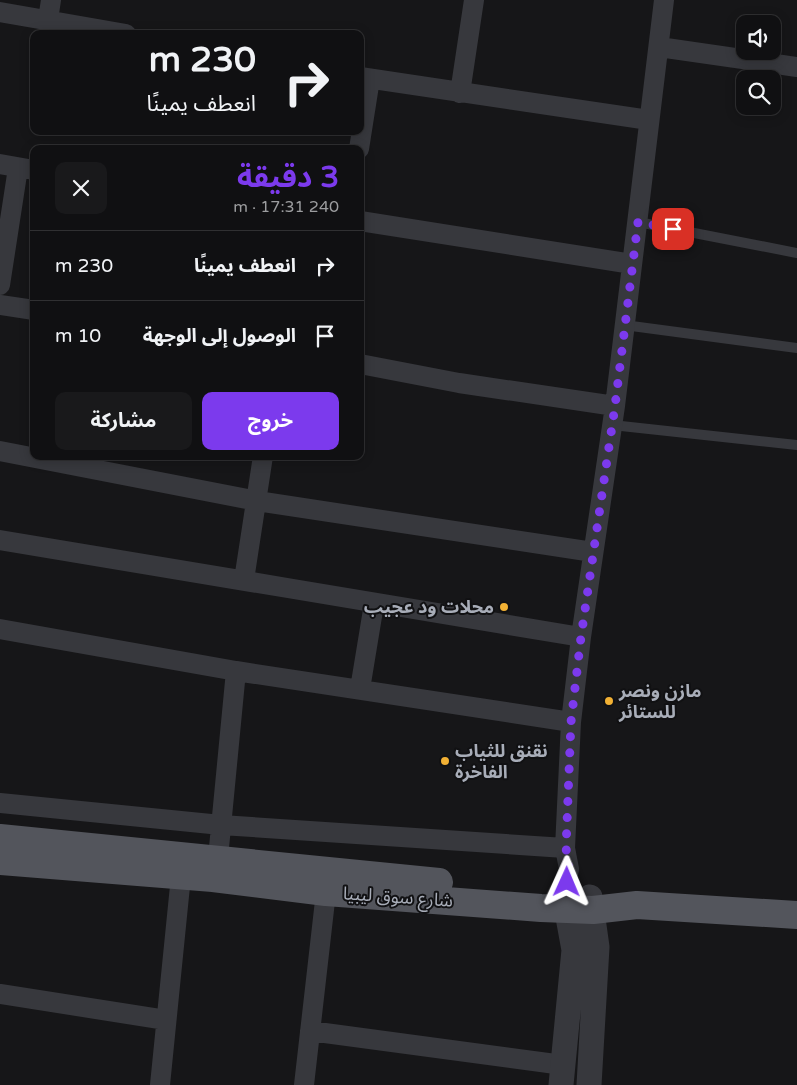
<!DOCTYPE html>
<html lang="ar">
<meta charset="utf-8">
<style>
:root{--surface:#101012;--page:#19191b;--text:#f1f3f6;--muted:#9c9d9f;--line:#303032;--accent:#7c3aed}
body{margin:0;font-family:"Varela Round","Noto Sans Arabic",sans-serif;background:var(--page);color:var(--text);direction:rtl;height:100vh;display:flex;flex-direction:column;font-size:19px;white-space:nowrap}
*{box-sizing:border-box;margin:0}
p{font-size:16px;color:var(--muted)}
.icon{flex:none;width:28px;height:28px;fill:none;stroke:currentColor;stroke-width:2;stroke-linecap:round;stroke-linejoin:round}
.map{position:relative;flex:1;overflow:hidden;direction:ltr}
.sheet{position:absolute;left:30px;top:145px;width:334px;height:315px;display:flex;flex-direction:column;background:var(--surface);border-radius:10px;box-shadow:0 2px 12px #0003,0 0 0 1px var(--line);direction:rtl}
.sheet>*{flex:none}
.guide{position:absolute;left:30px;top:30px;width:334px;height:105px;border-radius:10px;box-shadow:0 2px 12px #0003,0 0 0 1px var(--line);direction:rtl;background:#101012;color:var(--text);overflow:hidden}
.fabs{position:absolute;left:736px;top:15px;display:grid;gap:10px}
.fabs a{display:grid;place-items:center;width:45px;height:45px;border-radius:10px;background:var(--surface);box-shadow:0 2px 12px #0003,0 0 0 1px var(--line);font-size:25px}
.pin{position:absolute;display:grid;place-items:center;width:42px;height:42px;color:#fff;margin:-21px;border-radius:10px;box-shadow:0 2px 8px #0006}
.me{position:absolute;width:55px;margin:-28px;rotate:1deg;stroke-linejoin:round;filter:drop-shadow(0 0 4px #0008)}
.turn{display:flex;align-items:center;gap:18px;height:105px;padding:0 25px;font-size:22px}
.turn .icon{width:65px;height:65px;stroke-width:2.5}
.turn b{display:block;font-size:35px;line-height:42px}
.round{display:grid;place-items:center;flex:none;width:52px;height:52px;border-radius:10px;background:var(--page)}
.headline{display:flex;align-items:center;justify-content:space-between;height:85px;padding:0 25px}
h1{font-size:30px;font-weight:700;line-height:38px;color:var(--accent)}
.action{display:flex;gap:10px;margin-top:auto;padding:10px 25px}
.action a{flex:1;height:58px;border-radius:10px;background:var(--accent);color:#fff;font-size:20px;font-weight:700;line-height:58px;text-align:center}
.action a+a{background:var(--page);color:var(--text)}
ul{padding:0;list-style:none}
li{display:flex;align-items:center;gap:15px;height:70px;padding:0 25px;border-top:1px solid var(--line)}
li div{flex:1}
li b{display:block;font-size:19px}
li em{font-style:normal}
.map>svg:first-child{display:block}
</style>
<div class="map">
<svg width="797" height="1085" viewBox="0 0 797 1085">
<rect width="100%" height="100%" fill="#161618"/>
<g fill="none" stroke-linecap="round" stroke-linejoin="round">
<!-- service -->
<path stroke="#37383d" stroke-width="10" d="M638,222L797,253
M624,325L797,348
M612,425L797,445"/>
<!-- minor -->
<path stroke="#37383d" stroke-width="20" d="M0,12L126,34
M48,20L51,0
M659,47L797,67
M360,77L649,120
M460,93L474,0
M359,149L370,79
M0,164L34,170
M360,221L632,264
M0,285L18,168
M0,305L34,310
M360,364L459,383L615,406
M0,451L257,501L593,552
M0,540C194,571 387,606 581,637
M244,580L263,456
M0,629L236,671L571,722
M360,689L374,604
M0,803L221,825L565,848
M218,858L236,671
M564,895L569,869L565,848L571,722L581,637L615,406L664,0
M0,994L166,1020
M310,1031L563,1065
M160,1085L181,876
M304,1085L326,892"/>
<!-- tertiary -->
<path stroke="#37383d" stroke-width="25" d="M561,1085L574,950L564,895
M589,1085L597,947L590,897"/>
<!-- primary -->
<path stroke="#53555c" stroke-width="28" d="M0,838L439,882
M0,861L213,878L326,892L541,908L593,910L637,905L797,915"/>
</g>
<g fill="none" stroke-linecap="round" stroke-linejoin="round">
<!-- route -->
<path stroke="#7c3aed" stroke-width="9" stroke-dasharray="0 16.2" d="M567,882L569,869L566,848L571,722L581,637L615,406L638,222L673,229"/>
</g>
<!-- markers -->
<g fill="#f2b134" stroke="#111113" stroke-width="2">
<circle cx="504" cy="607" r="5"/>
<circle cx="609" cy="701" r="5"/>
<circle cx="445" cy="761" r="5"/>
</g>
<g text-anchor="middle" stroke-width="4" stroke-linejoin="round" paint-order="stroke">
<!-- poi labels -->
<g font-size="18" font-weight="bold" fill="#a8adb8" stroke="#111113" text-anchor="start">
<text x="494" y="613" text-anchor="end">محلات ود عجيب</text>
<text x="619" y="697">مازن ونصر<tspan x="619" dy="21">للستائر</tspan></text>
<text x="455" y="757">نقنق للثياب<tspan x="455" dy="21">الفاخرة</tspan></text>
</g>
<!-- street labels -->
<g font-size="18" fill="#a8adb8" stroke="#111113">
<text transform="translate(398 897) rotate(4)" y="6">شارع سوق ليبيا</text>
</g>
</g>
</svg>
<div class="fabs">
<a><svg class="icon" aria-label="sound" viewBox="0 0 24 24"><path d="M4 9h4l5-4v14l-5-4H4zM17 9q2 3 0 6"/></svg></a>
<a><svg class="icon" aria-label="search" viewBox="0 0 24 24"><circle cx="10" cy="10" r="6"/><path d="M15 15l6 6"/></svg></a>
</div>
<div class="pin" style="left:673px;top:229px;background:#d93025"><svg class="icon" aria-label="arrive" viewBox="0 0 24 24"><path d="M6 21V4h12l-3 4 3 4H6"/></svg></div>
<svg class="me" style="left:567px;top:882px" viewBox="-20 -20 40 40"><path d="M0-17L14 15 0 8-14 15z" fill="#7c3aed" stroke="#fff" stroke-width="4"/></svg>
<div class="guide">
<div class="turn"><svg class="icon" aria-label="right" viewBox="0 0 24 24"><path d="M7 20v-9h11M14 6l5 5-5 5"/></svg><div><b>230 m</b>انعطف يمينًا</div></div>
</div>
<section class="sheet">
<div class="headline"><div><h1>3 دقيقة</h1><p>240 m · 17:31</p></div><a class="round"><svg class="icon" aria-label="close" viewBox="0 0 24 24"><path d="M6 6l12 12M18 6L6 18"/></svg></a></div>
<ul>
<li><svg class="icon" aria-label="right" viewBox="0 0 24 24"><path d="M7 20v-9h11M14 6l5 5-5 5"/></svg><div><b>انعطف يمينًا</b></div><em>230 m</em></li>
<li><svg class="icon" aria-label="arrive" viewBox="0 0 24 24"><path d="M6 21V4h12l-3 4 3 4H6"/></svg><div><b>الوصول إلى الوجهة</b></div><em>10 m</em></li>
</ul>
<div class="action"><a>خروج</a><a>مشاركة</a></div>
</section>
</div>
